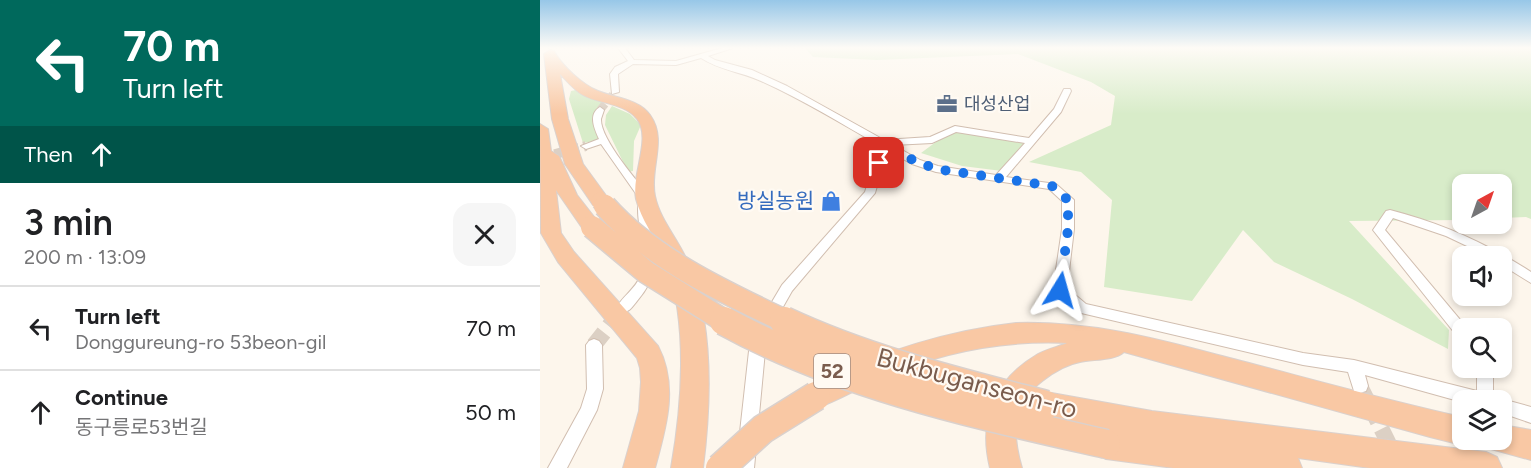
<!DOCTYPE html>
<meta charset="utf-8">
<style>
:root{--surface:#fff;--page:#f6f6f6;--text:#202124;--muted:#757577;--line:#e0e0e0}
body{margin:0;font-family:Figtree,"Noto Sans KR",sans-serif;background:var(--page);color:var(--text);height:100vh;display:flex;flex-direction:column;font-size:22px;white-space:nowrap}
*{box-sizing:border-box;margin:0}
p{font-size:20px;color:var(--muted)}
.icon{flex:none;width:33px;height:33px;fill:none;stroke:currentColor;stroke-width:2;stroke-linecap:round;stroke-linejoin:round}
.map{position:relative;flex:1;overflow:hidden}
.details{display:flex;flex-direction:column;background:var(--surface);width:540px}
.details>*{flex:none}
.banner{background:#00695c;color:#fff;overflow:hidden}
.needle{width:39px;rotate:40deg}
.fabs{position:absolute;left:912px;top:174px;display:grid;gap:12px}
.fabs a{display:grid;place-items:center;width:60px;height:60px;border-radius:12px;background:var(--surface);box-shadow:0 3px 9px #0003;font-size:30px}
.pin{position:absolute;display:grid;place-items:center;width:51px;height:51px;color:#fff;margin:-26px;border-radius:12px;box-shadow:0 3px 9px #0006}
.me{position:absolute;width:66px;margin:-33px;rotate:8deg;stroke-linejoin:round;filter:drop-shadow(0 0 4px #0008)}
.turn{display:flex;align-items:center;gap:21px;height:126px;padding:0 24px;font-size:27px}
.turn .icon{width:78px;height:78px;stroke-width:2.5}
.turn b{display:block;font-size:42px;line-height:51px}
.then{display:flex;align-items:center;height:57px;padding:0 24px;background:#0003;gap:12px;font-size:22px}
.round{display:grid;place-items:center;flex:none;width:63px;height:63px;border-radius:18px;background:var(--page)}
.headline{display:flex;align-items:center;justify-content:space-between;height:102px;padding:0 24px}
h1{font-size:36px;font-weight:600;line-height:45px}
ul{padding:0;list-style:none}
li{display:flex;align-items:center;gap:18px;height:84px;padding:0 24px;border-top:2px solid var(--line)}
li div{flex:1}
li b{display:block;font-size:22px}
li em{font-style:normal}
main{display:flex;flex:1;min-height:0}
.map>svg:first-child{display:block}
</style>
<main>
<section class="details">
<div class="banner">
<div class="turn"><svg class="icon" aria-label="left" viewBox="0 0 24 24"><path d="M17 20v-9H6M10 6l-5 5 5 5"/></svg><div><b>70 m</b>Turn left</div></div>
<div class="then">Then<svg class="icon" aria-label="ahead" viewBox="0 0 24 24"><path d="M12 20V5M6 11l6-6 6 6"/></svg></div>
</div>
<div class="headline"><div><h1>3 min</h1><p>200 m · 13:09</p></div><a class="round"><svg class="icon" aria-label="close" viewBox="0 0 24 24"><path d="M6 6l12 12M18 6L6 18"/></svg></a></div>
<ul>
<li><svg class="icon" aria-label="left" viewBox="0 0 24 24"><path d="M17 20v-9H6M10 6l-5 5 5 5"/></svg><div><b>Turn left</b><p>Donggureung-ro 53beon-gil</p></div><em>70 m</em></li>
<li><svg class="icon" aria-label="ahead" viewBox="0 0 24 24"><path d="M12 20V5M6 11l6-6 6 6"/></svg><div><b>Continue</b><p>동구릉로53번길</p></div><em>50 m</em></li>
</ul>
</section>
<div class="map">
<svg width="991" height="468" viewBox="0 0 991 468">
<rect width="100%" height="100%" fill="#fdf6ec"/>
<!-- green -->
<path fill="#d8ecc9" d="M265,48H991V219L986,217L962,218V184H922V220L809,221L909,330L908,349L812,299L734,262L703,230L652,301L564,287L572,200L541,172L489,162L571,125L575,96L551,82L478,54L337,60L273,57Z
M36,90L63,103L53,115L60,140L43,143L29,99L31,91Z
M72,106L90,114L101,125L94,141L93,171L88,172L65,125L66,115Z
M414,131L488,143L462,171L422,166L381,153L408,133Z"/>
<g fill="none" stroke-linecap="round" stroke-linejoin="round">
<!-- minor-tunnel-far3 -->
<path stroke="#dcd0c4" stroke-width="8" stroke-dasharray="8 4" stroke-linecap="butt" d="M60,110L75,92"/>
<!-- minor-tunnel-far2 -->
<path stroke="#dcd0c4" stroke-width="10" stroke-dasharray="10 5" stroke-linecap="butt" d="M0,158L46,146"/>
<!-- minor-tunnel-far1 -->
<path stroke="#dcd0c4" stroke-width="13" stroke-dasharray="13 6" stroke-linecap="butt" d="M72,322L79,313"/>
<!-- minor-tunnel -->
<path stroke="#dcd0c4" stroke-width="16" stroke-dasharray="16 8" stroke-linecap="butt" d="M54,345L73,321
M820,386L861,468"/>
<!-- minor casing -->
<g stroke="#d1beb0" stroke-width="2">
<path id="minor" d="M78,48H85L94,60L136,61L182,48H193L168,56L175,60L212,70L247,86L344,140L390,137L415,126L489,138L514,109L524,89H530L531,91L521,112L466,177L516,184L534,200V229L527,288L546,304L763,353L814,360L937,391V368H953V400L922,402L825,375L828,386L826,391L820,393L814,391L808,372L763,365L537,312L513,290L522,229V201L509,189L396,172L372,164L347,150L335,193L252,291L235,321L230,322L225,321L223,317L242,285L325,192L339,145C300,123 262,99 221,81C202,72 179,70 161,58L136,65L93,64L78,74L79,92L72,94L70,74L75,67L88,61ZM416,132L485,143L456,175L398,166L380,160L353,145L392,143Z
M60,107L64,110C63,113 62,116 61,119C60,139 98,182 111,198C103,241 132,260 97,301C92,307 89,314 79,311L77,307C83,296 95,289 100,277C110,253 94,224 99,198L61,144L46,149L41,146L59,139C54,128 48,114 60,107Z
M850,210C901,223 948,244 991,272V283L962,265V256H948L906,236L853,218L845,230L927,328H922V338L917,336L833,230L846,211Z
M221,332L226,334L228,338L225,351L214,468H196L209,351L216,334Z
M54,339L59,341L62,345L63,389L57,410L27,468H8L41,408L47,389L46,345L49,341Z
M962,399L991,407V423L962,413V400H957Z"/>
</g>
<!-- trunk casing -->
<g stroke="#dad1cd" stroke-width="2">
<path id="trunk" d="M10,50L14,51C22,66 43,85 58,91C75,98 99,99 110,115C128,140 109,169 115,196C120,221 140,241 149,265C174,325 171,405 163,468H131C142,406 148,326 127,265C119,242 102,223 96,199C91,175 112,138 97,119C85,103 59,104 43,95C34,90 27,81 20,74L28,119L43,164L70,201L67,205H53L25,164L12,119L4,54Z
M0,124L8,129L11,151L19,156L37,195L62,227L59,232L52,233L45,232L16,190L21,233L34,252L118,346C139,386 126,428 115,468H83L99,411L101,382L100,368L97,358L18,262L1,233Z
M476,323C547,321 611,337 678,355C760,376 840,399 922,417V440H933L922,445L890,437L584,352C574,361 553,359 540,362C518,366 483,391 478,413C473,431 477,451 482,468H450C438,419 454,380 498,354C507,349 521,346 527,343C461,340 398,353 339,379C318,388 298,401 276,408L266,405L262,396L266,387C333,355 402,331 476,323Z
M506,392L612,411L946,452L957,457L962,468H830L758,458L762,468H634L566,459L555,454L550,444L555,434L566,430L496,414L491,405L496,396Z
M962,425L991,430V460L951,449L947,440H962Z"/>
</g>
<!-- minor -->
<use href="#minor" fill="#fff" fill-rule="evenodd"/>
<!-- trunk -->
<use href="#trunk" fill="#f9c8a4" fill-rule="evenodd"/>
<!-- trunk-bridge-far2 casing -->
<g stroke="#dad1cd" stroke-width="19" stroke-linecap="butt">
<path id="trunk-bridge-far2" d="M60,201L66,208"/>
</g>
<!-- trunk-bridge-far1 casing -->
<g stroke="#dad1cd" stroke-width="25" stroke-linecap="butt">
<path id="trunk-bridge-far1" d="M65,206C112,259 184,292 247,322
M52,227L106,272L186,322"/>
</g>
<!-- trunk-bridge casing -->
<g stroke="#dad1cd" stroke-width="31" stroke-linecap="butt">
<path id="trunk-bridge" d="M184,321C303,386 435,414 566,444
M244,321C327,360 418,382 506,405
M180,468L223,429L276,396"/>
</g>
<!-- trunk-bridge-far2 -->
<use href="#trunk-bridge-far2" stroke="#f9c8a4" stroke-width="17"/>
<!-- trunk-bridge-far1 -->
<use href="#trunk-bridge-far1" stroke="#f9c8a4" stroke-width="22"/>
<!-- trunk-bridge -->
<use href="#trunk-bridge" stroke="#f9c8a4" stroke-width="28"/>
</g>
<!-- sky -->
<linearGradient id="sky" x2="0" y2="1"><stop stop-color="#97c7e8"/><stop offset="0.42" stop-color="#fefbf6"/><stop offset="1" stop-color="#fefbf6" stop-opacity="0"/></linearGradient>
<rect width="991" height="114" fill="url(#sky)"/>
<g fill="none" stroke-linecap="round" stroke-linejoin="round">
<!-- route -->
<path stroke="#1a73e8" stroke-width="10" stroke-dasharray="0 18" d="M339,163L351,155L358,154L396,169L512,186L528,200V229L520,290"/>
</g>
<!-- icons -->
<defs>
<g id="office-bare" transform="scale(1.62)"><path d="M-6-3h4V-5.5h4V-3h4V5H-6ZM-1-4.5V-3h2v-1.5ZM-6 0V1H6V0Z" fill="#5c6f8a" stroke="#fffaf3" stroke-width="2.5" paint-order="stroke"/></g>
<g id="shop-bare" transform="scale(1.62)"><path d="M-5-2.5h2.3a2.7 3.5 0 0 1 5.4 0H5L5.5 6h-11ZM-1.5-2.5h3a1.5 2.3 0 0 0-3 0Z" fill="#3f7fe0" stroke="#fffaf3" stroke-width="2.5" paint-order="stroke"/></g>
</defs>
<g fill-rule="evenodd">
<use href="#office-bare" x="407" y="104"/>
<use href="#shop-bare" x="291" y="201"/>
</g>
<g text-anchor="middle" stroke-width="4.5" stroke-linejoin="round" paint-order="stroke">
<!-- far-service labels -->
<g font-size="18" fill="#4e5e75" stroke="#fffaf3" text-anchor="start">
<text x="424" y="110">대성산업</text>
</g>
<!-- shield labels -->
<rect fill="#fffaf3" stroke="#a28b7f" stroke-width="1.5" x="274" y="354" width="36" height="34" rx="4.5"/>
<g font-size="20" font-weight="bold" fill="#7a5c4d">
<text x="292" y="378">52</text>
</g>
<!-- shop labels -->
<g font-size="21" fill="#366cbe" stroke="#fffaf3" text-anchor="end">
<text x="274" y="208">방실농원</text>
</g>
<!-- near-street labels -->
<g font-size="26" fill="#7a5c4d" stroke="#fffaf3">
<text transform="translate(437 383) rotate(15)" y="9">Bukbuganseon-ro</text>
</g>
</g>
</svg>
<div class="fabs">
<a><svg class="needle" viewBox="-14 -14 28 28"><path d="M0-13l5 13h-10z" fill="#e53935"/><path d="M0 13l5-13h-10z" fill="#757577"/></svg></a>
<a><svg class="icon" aria-label="sound" viewBox="0 0 24 24"><path d="M4 9h4l5-4v14l-5-4H4zM17 9q2 3 0 6"/></svg></a>
<a><svg class="icon" aria-label="search" viewBox="0 0 24 24"><circle cx="10" cy="10" r="6"/><path d="M15 15l6 6"/></svg></a>
<a><svg class="icon" aria-label="layers" viewBox="0 0 24 24"><path d="M12 4l9 5-9 5-9-5zM3 14l9 5 9-5"/></svg></a>
</div>
<div class="pin" style="left:339px;top:163px;background:#d93025"><svg class="icon" aria-label="arrive" viewBox="0 0 24 24"><path d="M6 21V4h12l-3 4 3 4H6"/></svg></div>
<svg class="me" style="left:520px;top:290px" viewBox="-20 -20 40 40"><path d="M0-17L14 15 0 8-14 15z" fill="#1a73e8" stroke="#fff" stroke-width="4"/></svg>
</div>
</main>
